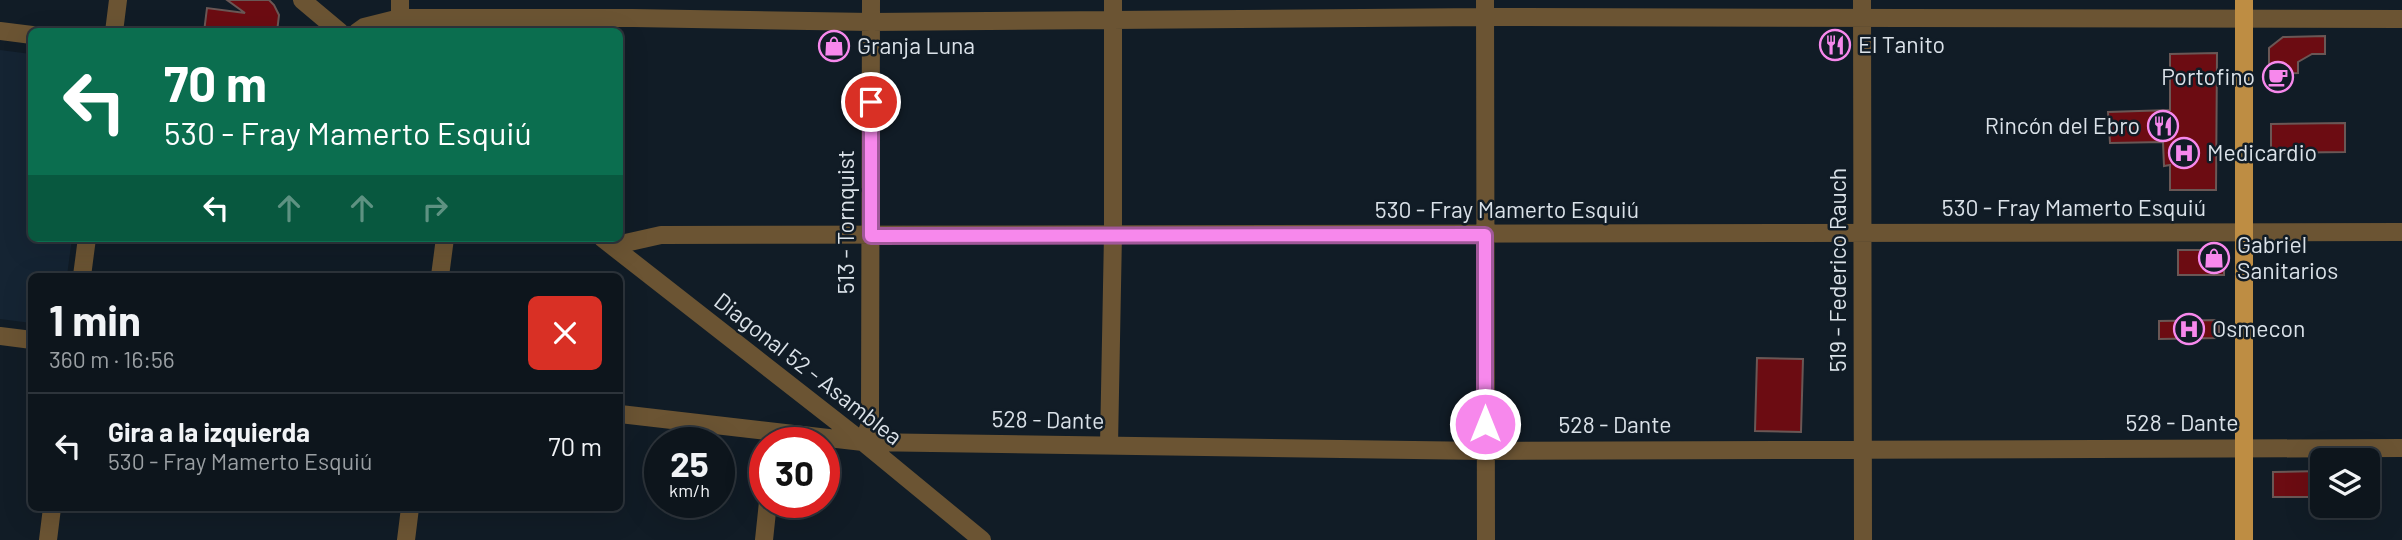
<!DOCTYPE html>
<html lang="es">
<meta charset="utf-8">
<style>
:root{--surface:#0d151c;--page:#161e25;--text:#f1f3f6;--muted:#9a9fa3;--line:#2d343b}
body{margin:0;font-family:Barlow,sans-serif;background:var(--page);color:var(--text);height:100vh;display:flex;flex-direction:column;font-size:26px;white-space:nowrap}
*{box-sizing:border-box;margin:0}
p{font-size:23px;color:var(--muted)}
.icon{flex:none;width:38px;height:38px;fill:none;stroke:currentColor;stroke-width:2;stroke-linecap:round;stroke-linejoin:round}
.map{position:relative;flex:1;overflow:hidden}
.details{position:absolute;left:28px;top:273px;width:595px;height:238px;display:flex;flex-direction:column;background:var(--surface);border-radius:10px;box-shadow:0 7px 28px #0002,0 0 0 2px var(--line)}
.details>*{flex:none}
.banner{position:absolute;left:28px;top:28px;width:595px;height:214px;border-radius:10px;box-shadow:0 7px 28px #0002,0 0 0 2px var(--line);background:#0b6e4f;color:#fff;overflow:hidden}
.tools{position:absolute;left:2310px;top:448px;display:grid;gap:14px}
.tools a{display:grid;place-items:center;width:70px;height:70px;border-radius:10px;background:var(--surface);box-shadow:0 7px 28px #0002,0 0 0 2px var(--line);font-size:35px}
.speed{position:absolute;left:644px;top:427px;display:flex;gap:14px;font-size:35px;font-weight:700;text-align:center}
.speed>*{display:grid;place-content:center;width:91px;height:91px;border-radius:50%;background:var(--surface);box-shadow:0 7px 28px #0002,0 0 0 2px var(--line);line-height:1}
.speed small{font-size:18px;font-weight:400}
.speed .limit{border:10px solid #d22;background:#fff;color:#111}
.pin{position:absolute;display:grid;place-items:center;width:60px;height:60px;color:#fff;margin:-30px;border:4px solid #fff;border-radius:50%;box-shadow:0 2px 7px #0007}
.me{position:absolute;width:77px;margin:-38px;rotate:0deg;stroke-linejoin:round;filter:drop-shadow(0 0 5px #0008)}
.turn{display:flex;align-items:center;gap:24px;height:147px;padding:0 21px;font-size:32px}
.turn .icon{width:91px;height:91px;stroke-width:2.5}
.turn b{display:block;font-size:49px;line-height:60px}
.lanes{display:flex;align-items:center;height:66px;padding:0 21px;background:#0003;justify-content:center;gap:35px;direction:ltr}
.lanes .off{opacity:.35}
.round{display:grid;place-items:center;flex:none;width:74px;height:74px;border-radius:10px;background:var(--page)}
.head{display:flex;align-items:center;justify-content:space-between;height:119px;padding:0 21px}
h1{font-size:42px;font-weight:700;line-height:52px}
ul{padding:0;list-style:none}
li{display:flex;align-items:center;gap:21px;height:105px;padding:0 21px;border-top:2px solid var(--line)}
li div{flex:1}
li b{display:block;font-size:26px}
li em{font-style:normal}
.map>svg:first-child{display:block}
</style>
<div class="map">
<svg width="2402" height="540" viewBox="0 0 2402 540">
<rect width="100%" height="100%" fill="#111c26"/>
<!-- built -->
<path fill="#152433" d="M0,50L31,54L32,238H72L67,276H32L31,323L0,319Z"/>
<!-- building -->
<path fill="#6c0c12" stroke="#6a5755" stroke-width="2" d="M227,0H269L274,5L279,15L277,32H204L207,8L245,13Z
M2325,36V54H2312L2298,62V73L2269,74V48L2283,37Z
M2217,53L2216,190H2170V165L2164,166L2163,142L2110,143L2108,112L2170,110V54Z
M2345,123V152L2271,153V124Z
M2178,250H2224V275H2178Z
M2219,320V338L2159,339V321Z
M1757,358L1803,359L1801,432L1755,431Z
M2322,471V497H2273V472Z"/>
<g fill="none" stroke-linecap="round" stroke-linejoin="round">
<!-- minor -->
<path stroke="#6b5433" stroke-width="18" d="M302,0L340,32
M400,0V18
M1485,0L1486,540
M1862,0L1863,540
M0,31L32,35
M114,32L118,0
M357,32L364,27L400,18H633L871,22L1485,17L2402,19
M602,238L863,442L982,540
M612,246L661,235L2402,232
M82,276L87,238
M440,276L445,238
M0,336L32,340
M620,414L863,442L1485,451L2402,448
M863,442L870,424V415L871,0
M1109,445L1113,234V0
M48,540L52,508
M406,540L410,508
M764,540L768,502"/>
<!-- major -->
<path stroke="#be8d43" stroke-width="18" d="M2244,0V540"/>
</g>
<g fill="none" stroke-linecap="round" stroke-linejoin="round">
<!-- route casing -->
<g stroke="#a15899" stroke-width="18">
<path id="route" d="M871,102V236L1485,235V424"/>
</g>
<!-- route -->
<use href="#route" stroke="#f788ec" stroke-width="12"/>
</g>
<!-- icons -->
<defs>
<g id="restaurant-ring" transform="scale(1.575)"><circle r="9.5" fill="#111c26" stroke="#f788ec" stroke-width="1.5"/><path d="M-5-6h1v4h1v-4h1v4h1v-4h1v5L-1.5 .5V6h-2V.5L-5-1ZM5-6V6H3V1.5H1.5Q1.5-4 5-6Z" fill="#f788ec"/></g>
<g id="shop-ring" transform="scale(1.575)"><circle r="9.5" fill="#111c26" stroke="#f788ec" stroke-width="1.5"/><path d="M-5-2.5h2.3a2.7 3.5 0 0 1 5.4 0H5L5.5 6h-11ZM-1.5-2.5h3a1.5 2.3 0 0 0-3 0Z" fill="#f788ec"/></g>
<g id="cafe-ring" transform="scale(1.575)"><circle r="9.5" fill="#111c26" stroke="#f788ec" stroke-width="1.5"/><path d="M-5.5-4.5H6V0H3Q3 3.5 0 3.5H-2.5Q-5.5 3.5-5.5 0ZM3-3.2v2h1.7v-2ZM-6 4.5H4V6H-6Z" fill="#f788ec"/></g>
<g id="hospital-ring" transform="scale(1.575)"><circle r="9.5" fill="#111c26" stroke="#f788ec" stroke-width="1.5"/><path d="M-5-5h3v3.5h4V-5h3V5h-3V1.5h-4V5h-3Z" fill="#f788ec"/></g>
</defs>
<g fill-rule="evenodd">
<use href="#restaurant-ring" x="1835" y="45"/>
<use href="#shop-ring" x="834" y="46"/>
<use href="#cafe-ring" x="2278" y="77"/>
<use href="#restaurant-ring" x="2163" y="126"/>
<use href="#hospital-ring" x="2184" y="153"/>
<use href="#shop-ring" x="2214" y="258"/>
<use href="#hospital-ring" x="2189" y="329"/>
</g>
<g text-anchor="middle" stroke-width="5" stroke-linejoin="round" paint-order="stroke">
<!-- poi labels -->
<g font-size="23" fill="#dbe2e9" stroke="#111c26" text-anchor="start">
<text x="1858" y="53">El Tanito</text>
<text x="857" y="54">Granja Luna</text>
<text x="2255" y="85" text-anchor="end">Portofino</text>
<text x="2140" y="134" text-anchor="end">Rincón del Ebro</text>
<text x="2207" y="161">Medicardio</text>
<text x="2237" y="253">Gabriel<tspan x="2237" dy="26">Sanitarios</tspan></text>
<text x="2212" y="337">Osmecon</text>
</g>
<!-- street labels -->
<g font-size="23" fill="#dbe2e9" stroke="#111c26">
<text x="2074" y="216">530 - Fray Mamerto Esquiú</text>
<text x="1507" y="218">530 - Fray Mamerto Esquiú</text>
<text transform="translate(846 222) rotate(-90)" y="8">513 - Tornquist</text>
<text transform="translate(1838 270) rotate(-90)" y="8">519 - Federico Rauch</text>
<text transform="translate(808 369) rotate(38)" y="8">Diagonal 52 - Asamblea</text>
<text transform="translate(1048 420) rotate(1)" y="8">528 - Dante</text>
<text x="2182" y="431">528 - Dante</text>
<text x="1615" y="433">528 - Dante</text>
</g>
</g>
</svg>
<div class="tools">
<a><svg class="icon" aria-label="layers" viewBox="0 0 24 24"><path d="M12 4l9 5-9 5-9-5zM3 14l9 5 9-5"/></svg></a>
</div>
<div class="speed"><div>25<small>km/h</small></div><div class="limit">30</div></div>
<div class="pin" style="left:871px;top:102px;background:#d93025"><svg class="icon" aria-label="arrive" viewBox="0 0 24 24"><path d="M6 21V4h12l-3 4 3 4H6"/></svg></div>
<svg class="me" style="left:1485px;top:424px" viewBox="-20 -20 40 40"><circle r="17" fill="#f788ec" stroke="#fff" stroke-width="3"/><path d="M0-11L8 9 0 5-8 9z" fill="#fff"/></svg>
<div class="banner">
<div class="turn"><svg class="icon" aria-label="left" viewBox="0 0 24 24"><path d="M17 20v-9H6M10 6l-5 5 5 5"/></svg><div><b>70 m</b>530 - Fray Mamerto Esquiú</div></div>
<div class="lanes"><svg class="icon" aria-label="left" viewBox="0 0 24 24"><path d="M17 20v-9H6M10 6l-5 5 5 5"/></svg><svg class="icon off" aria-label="ahead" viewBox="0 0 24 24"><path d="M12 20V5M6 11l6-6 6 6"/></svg><svg class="icon off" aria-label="ahead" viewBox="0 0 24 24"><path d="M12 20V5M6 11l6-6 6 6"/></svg><svg class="icon off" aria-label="right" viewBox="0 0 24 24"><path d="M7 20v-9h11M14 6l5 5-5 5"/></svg></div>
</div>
<section class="details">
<div class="head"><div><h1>1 min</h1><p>360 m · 16:56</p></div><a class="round" style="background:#d93025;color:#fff"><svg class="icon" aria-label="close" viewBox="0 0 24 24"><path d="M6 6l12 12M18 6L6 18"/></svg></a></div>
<ul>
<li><svg class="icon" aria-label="left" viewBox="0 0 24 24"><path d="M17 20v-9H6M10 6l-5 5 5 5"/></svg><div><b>Gira a la izquierda</b><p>530 - Fray Mamerto Esquiú</p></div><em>70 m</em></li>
</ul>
</section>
</div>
